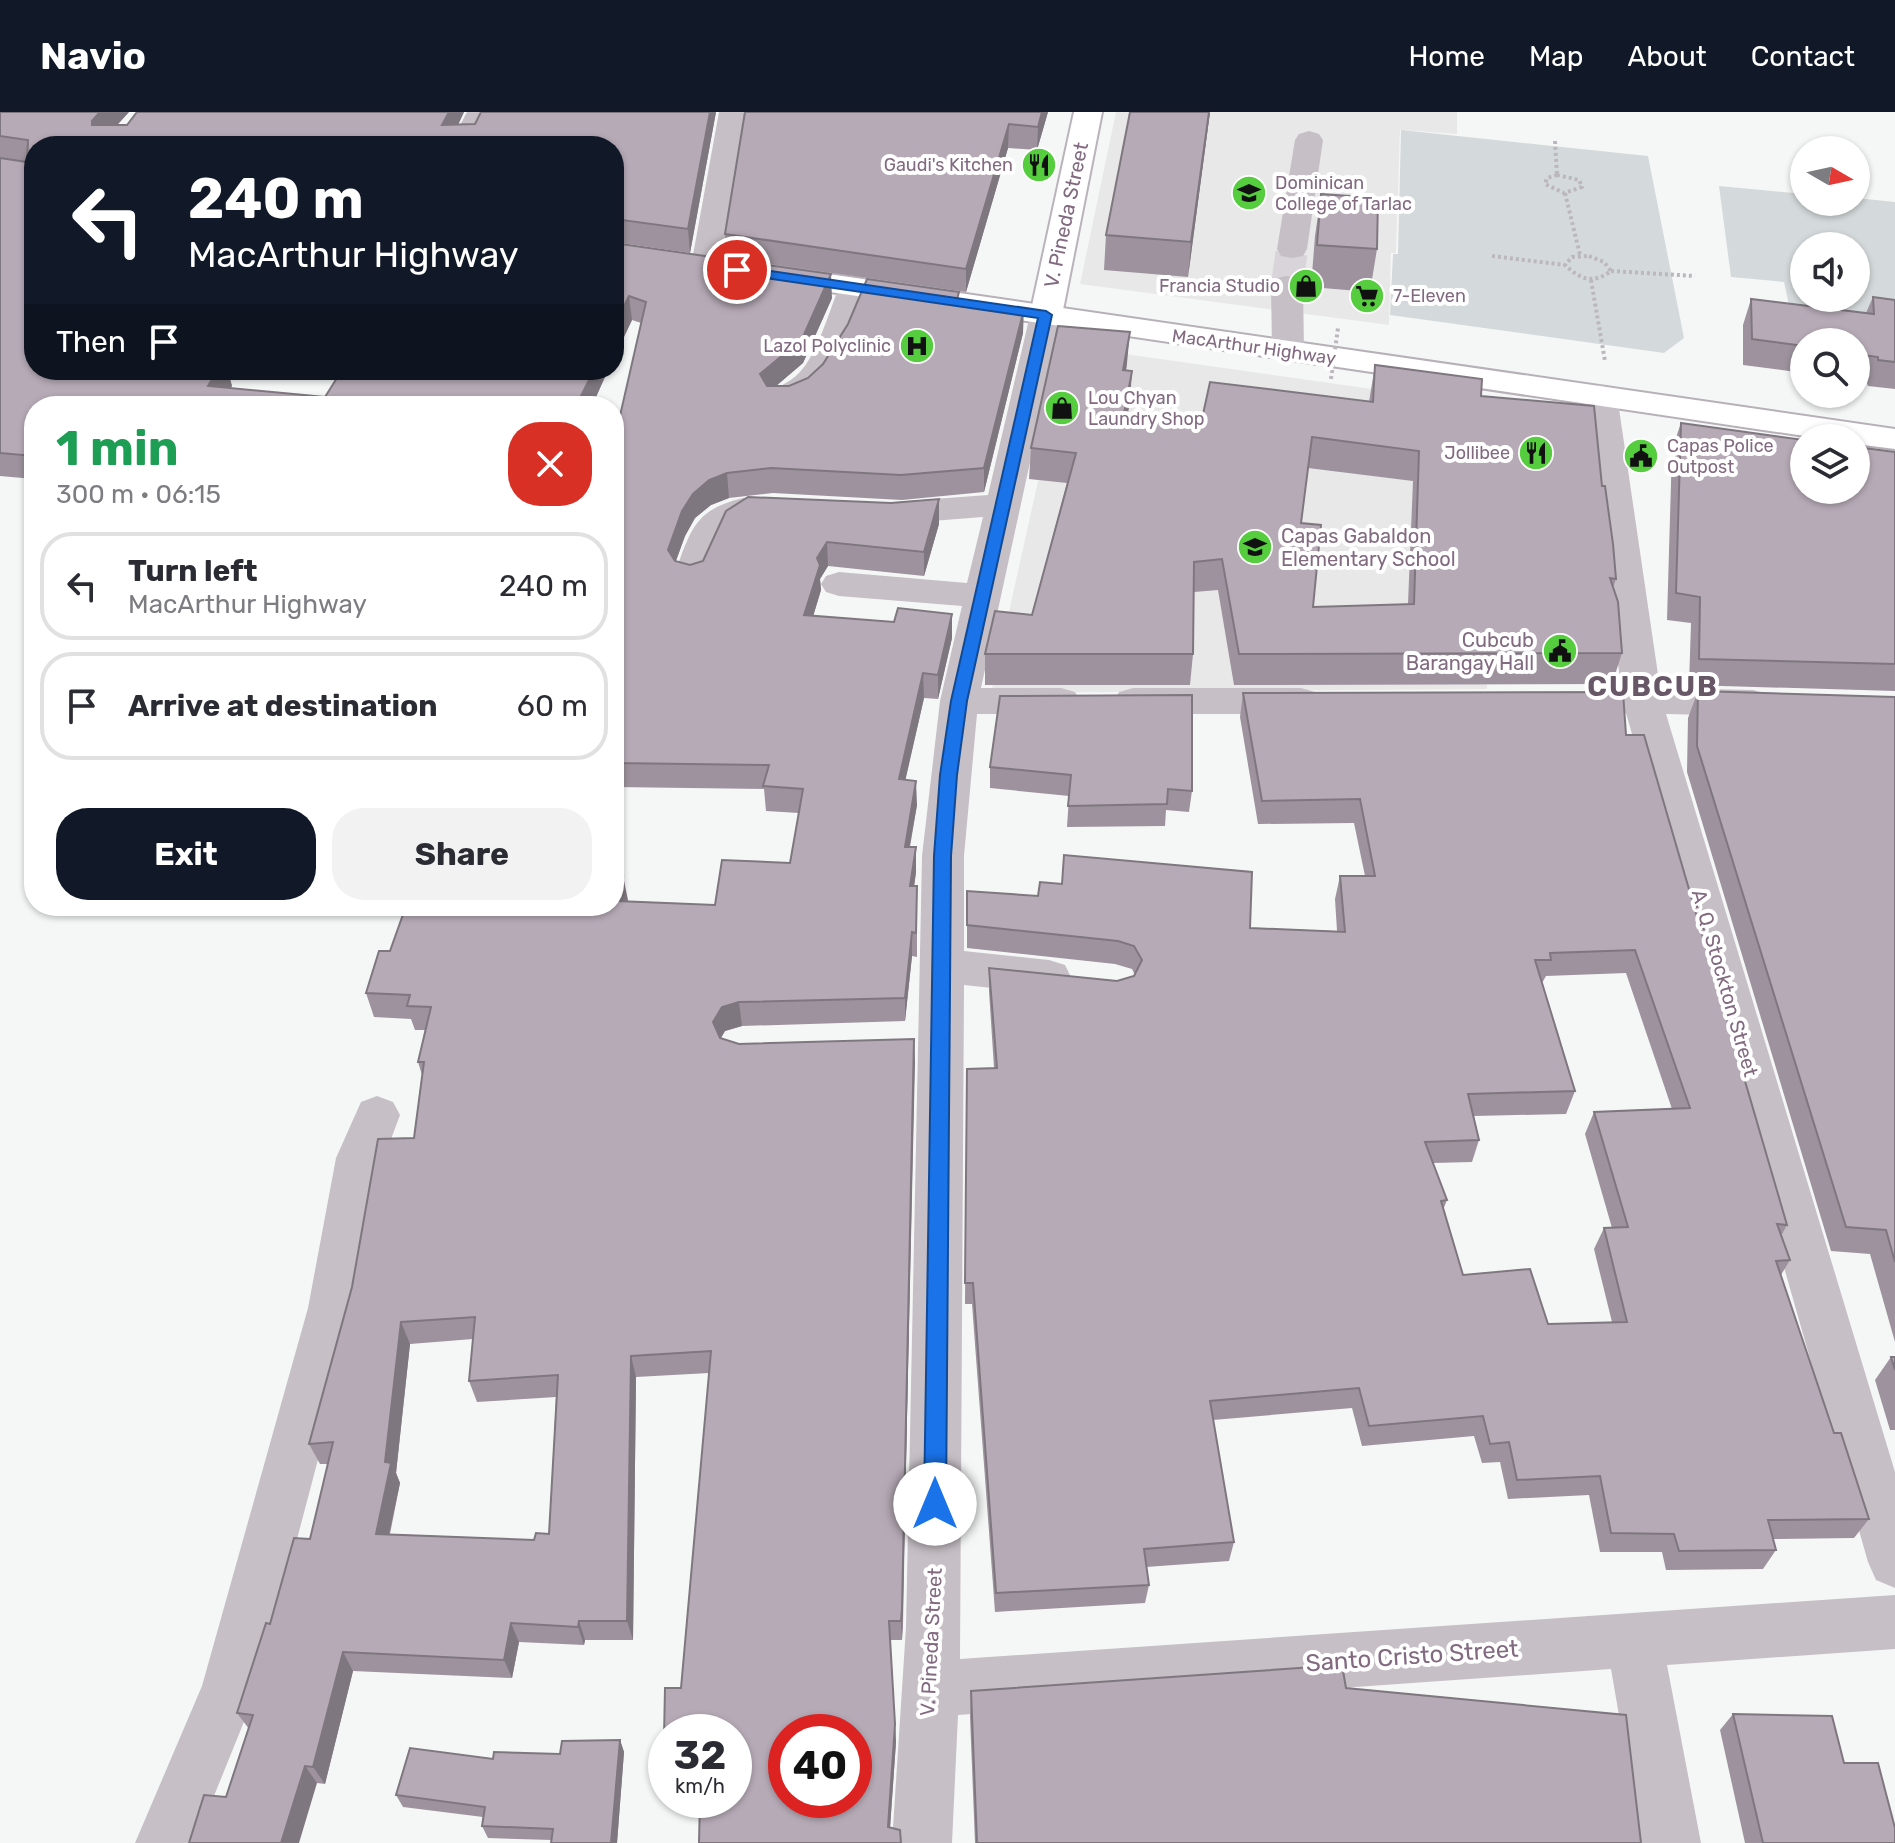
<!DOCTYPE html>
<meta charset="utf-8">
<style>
:root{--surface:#fff;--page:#f2f2f3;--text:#2b2b33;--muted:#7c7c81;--line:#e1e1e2;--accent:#111827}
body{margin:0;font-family:Rubik,sans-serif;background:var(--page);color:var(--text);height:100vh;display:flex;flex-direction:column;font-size:30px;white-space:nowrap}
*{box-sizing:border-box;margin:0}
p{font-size:26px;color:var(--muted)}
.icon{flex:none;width:44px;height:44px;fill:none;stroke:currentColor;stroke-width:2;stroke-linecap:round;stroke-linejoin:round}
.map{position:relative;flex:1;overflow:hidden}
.sheet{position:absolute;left:24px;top:284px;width:600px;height:520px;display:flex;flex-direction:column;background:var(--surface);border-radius:32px;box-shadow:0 2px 6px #0004}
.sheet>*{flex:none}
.hud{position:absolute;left:24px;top:24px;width:600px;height:244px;border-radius:32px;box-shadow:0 2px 6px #0004;background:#111827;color:#fff;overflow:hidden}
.needle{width:52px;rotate:99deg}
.buttons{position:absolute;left:1790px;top:24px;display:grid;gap:16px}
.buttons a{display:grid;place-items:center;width:80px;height:80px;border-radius:50%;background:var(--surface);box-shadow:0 2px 6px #0004;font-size:40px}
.speed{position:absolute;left:648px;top:1602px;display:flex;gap:16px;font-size:40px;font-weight:700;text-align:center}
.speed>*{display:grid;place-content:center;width:104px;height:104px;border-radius:50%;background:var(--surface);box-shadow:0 2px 6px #0004;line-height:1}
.speed small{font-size:20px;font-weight:400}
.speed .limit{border:12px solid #d22;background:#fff;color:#111}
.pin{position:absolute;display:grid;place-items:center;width:68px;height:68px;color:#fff;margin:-34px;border:4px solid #fff;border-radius:50%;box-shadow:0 2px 8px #0007}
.me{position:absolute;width:88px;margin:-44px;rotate:0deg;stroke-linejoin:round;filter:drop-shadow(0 0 6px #0008)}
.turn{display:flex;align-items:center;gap:28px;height:168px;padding:0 32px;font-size:36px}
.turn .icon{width:104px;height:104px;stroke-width:2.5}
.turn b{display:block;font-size:56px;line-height:68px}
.then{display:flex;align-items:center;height:76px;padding:0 32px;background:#0003;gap:16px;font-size:30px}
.round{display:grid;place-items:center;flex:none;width:84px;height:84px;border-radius:32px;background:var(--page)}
.headline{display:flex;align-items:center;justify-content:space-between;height:136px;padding:0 32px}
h1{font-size:48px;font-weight:700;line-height:60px;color:#1e9e55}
.cta{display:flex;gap:16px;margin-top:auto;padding:16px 32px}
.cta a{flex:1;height:92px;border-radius:32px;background:var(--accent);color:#fff;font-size:32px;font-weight:700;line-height:92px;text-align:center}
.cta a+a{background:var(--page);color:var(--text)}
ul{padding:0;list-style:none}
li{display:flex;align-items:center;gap:24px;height:108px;margin:0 16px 12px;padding:0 16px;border:4px solid var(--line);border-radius:32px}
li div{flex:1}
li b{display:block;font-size:30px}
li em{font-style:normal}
header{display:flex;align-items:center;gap:48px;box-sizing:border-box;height:112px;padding:0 40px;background:var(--accent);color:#fff}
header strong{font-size:38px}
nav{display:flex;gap:44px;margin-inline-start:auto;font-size:28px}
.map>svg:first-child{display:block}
</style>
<header>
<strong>Navio</strong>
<nav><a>Home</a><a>Map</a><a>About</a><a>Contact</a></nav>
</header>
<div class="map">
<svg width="1895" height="1731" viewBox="0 0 1895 1731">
<rect width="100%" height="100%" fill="#f5f7f6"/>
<!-- built -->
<path fill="#e8e8e8" d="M1116,0H1457V22L1400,18L1396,141H1391L1389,213L1080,172Z
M1068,234L1485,293L1487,577L991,581Z"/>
<!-- green -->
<path fill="#d4dadb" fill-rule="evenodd" d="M1401,18L1648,44L1684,226L1664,241L1390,203L1393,142H1398Z
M1719,74L1804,82V90H1856V86L1895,90V203L1789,193L1784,170L1731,165ZM1804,134H1856V186H1804Z"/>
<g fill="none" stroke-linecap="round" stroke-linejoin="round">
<!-- minor-tunnel -->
<path stroke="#d8d4d9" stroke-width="32" stroke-dasharray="32 16" stroke-linecap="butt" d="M1287,173L1292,137"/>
<!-- major casing -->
<g stroke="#bab3ba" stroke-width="4">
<path id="major" d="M1074,0H1102L1062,203L1057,210L1046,213L1035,210L1030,203Z"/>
</g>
<!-- highway casing -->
<g stroke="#b7b1b7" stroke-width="4">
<path id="highway" d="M773,154L1895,317V337L1856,332V326H1818L762,170L757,163L762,156Z"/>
</g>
<!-- path -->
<path stroke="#bcb7bc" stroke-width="4" stroke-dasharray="3 3" stroke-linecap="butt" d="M1555,29L1557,63
M1557,63L1579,68L1582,75L1564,81L1545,72L1547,66Z
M1565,81L1580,143
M1492,144L1565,153
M1589,144L1604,150L1611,159C1593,172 1581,168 1565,153L1572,145Z
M1611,159L1695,164
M1591,168L1605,249"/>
<!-- minor -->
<path fill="#c6bfc5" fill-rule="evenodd" d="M467,0H495L477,34H449Z
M719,0H747L723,154L718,161L707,163L696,161L691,154Z
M1309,19L1319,22L1323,28L1307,137L1303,144L1292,146L1281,144L1277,137L1295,28L1299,22Z
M1287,164L1298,166L1303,173L1304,240L1300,247L1288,250L1276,247L1272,240L1271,173L1276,166Z
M855,166L866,168L871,175C854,215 828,310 769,295L764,288C773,275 789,272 799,261C817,243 829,200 839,175L844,168Z
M1046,193L1057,196L1062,203L981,576H1061L1075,580L1080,589L1075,598L1061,602H977L964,744V839L1049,848L1065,853L1071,865L1065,877L1049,882L964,873L960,1547L1895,1483V1537L1667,1553L1701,1731H1641L1611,1557L958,1603L952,1731H892L906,1515L922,744L940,589L962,494L839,484L826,480L821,472L826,464L839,460L967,471L983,405L880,413L867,410L862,402L867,394L880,391L988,383L1030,203L1035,196Z
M1600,273L1612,276L1617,283L1660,576L1753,578L1767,582L1772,591L1767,600L1753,604L1666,602L1895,1360V1476L1876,1468L1868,1450L1626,601L1599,597L1594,588L1599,579L1621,575L1583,283L1588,276Z
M743,386H783L796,389L801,397L796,405C778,409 761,404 744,408C720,414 717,453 705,471L692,475L679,471L674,463C691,419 693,398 743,386Z
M1133,576H1301L1315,580L1320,589L1315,598L1301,602H1133L1119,598L1114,589L1119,580Z
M377,984L393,990L400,1003L384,1046L358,1196L258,1575L195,1731H135L202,1574L308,1196L336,1046L361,990Z"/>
<!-- major -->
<use href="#major" fill="#fff" fill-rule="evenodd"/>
<!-- highway -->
<use href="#highway" fill="#fff" fill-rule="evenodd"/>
<!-- path-bridge -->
<path stroke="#bcb7bc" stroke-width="4" stroke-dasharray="3 3" stroke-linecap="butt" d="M1331,267L1338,216"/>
</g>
<!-- wall -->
<path fill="#9d929d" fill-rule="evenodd" d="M0,0H129L117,13L464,0L458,13L716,0L690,141L614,130V34H34V258H229L228,260L232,274L230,276L325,285L342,258H608L592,294H34V367L0,364Z
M745,0H1048L1037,38L1008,36L966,180L727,146L725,122Z
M1130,0H1210L1188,165L1104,158L1106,123Z
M1321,82L1377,137L1370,180L1311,175L1315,124Z
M614,131L832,186L803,251L776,274H789L808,266L959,191L1023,221L984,380L902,388L773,381L729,386L711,393L695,406L685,424L676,449L690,453L891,391L939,387V412L924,464L828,454L820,467L821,478L813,504L894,510L952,502V526L938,587L924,586L905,668L917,693L910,735L916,760L914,774H917V845L912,844L905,909L742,914L725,919L721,926L739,932L914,927L903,1515L902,1528H890L896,1630L890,1715L901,1731L734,1620H666V1633L664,1625L681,1576L709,1261L636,1265L633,1528H585L584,1533L519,1530L512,1566L353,1559L325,1672L317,1671L226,1685L249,1617L237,1601L270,1512L310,1427L328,1352H320L309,1332L414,1026L422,963L418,950L425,918H415L411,907L374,905L366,881L390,839L623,764L627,789L715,793L790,751L799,701L766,699L764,677L614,675V330L641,211L632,208L614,246ZM473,1227L469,1269L477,1290L556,1285L549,1422L534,1428L390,1422L400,1371L396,1361L410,1232Z
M1873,185L1895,188V277L1868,274L1867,271L1856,269V230H1804V261L1743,253V213L1751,187L1866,201Z
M1127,251L1126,259L1130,290L1126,308L1200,316L1369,290L1375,253L1481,284L1602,374L1616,467L1613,476L1622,541L1612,572L1234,573L1218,478L1194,480L1193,542L1190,573H985V542L1032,503L1067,371L1029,367L1031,336ZM1308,356L1413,369L1408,492L1313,495L1301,411Z
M1681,311L1895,340V579L1689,573L1691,511L1667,508L1672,337Z
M1698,579L1895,585V1230L1870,1142L1831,1139L1687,660L1688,606Z
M1243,581L1626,623L1787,1113L1781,1124L1790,1148L1781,1163L1834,1321L1869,1407L1854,1426L1773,1427L1776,1438L1763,1457L1666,1458L1662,1440H1600L1589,1383L1508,1387L1500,1350L1482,1351L1474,1324L1362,1334L1352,1296L1213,1308L1234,1430L1229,1449L1146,1455L1149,1473L1145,1491L995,1500L972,1192H965L967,957L994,956L989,879V856L1117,869L1135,863L1132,857L1115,852L967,836V779L1250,816L1337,819L1335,787L1340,764H1365L1354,711L1258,712L1240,605ZM1626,861L1672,997L1594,1000L1585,1022L1612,1116H1604L1594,1137L1612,1210L1548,1212L1463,1163L1443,1098L1447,1088L1433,1051L1472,1050L1479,1028L1474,1004L1566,1002L1575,979L1542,871L1546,864Z
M1000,584L1192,679L1189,700L1166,698L1165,714L1067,715L1069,684L990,676V655Z
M1891,1245H1895V1318H1890L1875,1268Z
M1346,1576L1641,1731H975L970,1605L971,1579Z
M1733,1602L1895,1731H1745L1720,1618Z
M620,1628L624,1640L617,1731H551L552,1728L488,1726L482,1714L483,1705L403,1695L396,1683L493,1647L560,1642Z"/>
<!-- shaded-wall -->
<path fill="#7f777f" d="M100,0H129L100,32L92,13V9Z
M449,0H464L448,34L442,13Z
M710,0H716L690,141L688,117Z
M1042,0H1048L1037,38L1038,15Z
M1209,0H1210L1188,165L1191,130Z
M1009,12L1008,36L966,180V157Z
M831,162L832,186L803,251L762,286L760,262Z
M629,184L632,208L614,246V215Z
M1024,197L1023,221L984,380V356Z
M1130,220L1127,251L1121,289L1123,258Z
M215,258H229L228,260L232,274L218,294L208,274Z
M594,258H608L592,294H576Z
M1132,259L1130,290L1121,338L1123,307Z
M727,361L729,386L711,393L695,406L685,424L671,462L668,438L682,399L693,382L709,368Z
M939,387V412L924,464V440Z
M827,430L828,454L820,467L821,478L806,528L804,503L817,446Z
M952,502V526L938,587V563Z
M923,561L924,586L900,692L899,667Z
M916,669L917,693L905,759V735Z
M916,735V760L911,798L910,774Z
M623,764L628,788L622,813L617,789Z
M912,820V844L905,909V886Z
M739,890L742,914L725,919L716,934L713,910L722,895Z
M914,927L915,950L902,1528L901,1509Z
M401,1210L410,1232L396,1361L400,1371L385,1441L376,1422L385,1350Z
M631,1244L636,1265L633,1528L627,1509Z
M579,1509L585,1528L584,1533L578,1515Z
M889,1509L896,1630L889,1731L888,1715Z
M511,1511L519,1530L512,1566L504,1548Z
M343,1540L353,1559L325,1672L313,1655Z
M620,1628L624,1640L617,1731H611Z
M305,1654L317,1671L299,1731H281Z"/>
<!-- building -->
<path fill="#b6aab6" stroke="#7f777f" stroke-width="2" fill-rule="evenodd" d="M0,0H100L92,9V13H127L137,0H449L442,13L475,12L481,0H710L688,117L614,107V34H34V258H218L208,274L325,285L342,258H594L576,294H34V344L0,341V46L27,50L28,28L0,24Z
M745,0H1042L1038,15L1009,12L966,157L725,122Z
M1130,0H1209L1191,130L1106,123Z
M1321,82L1378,86L1377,137L1317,133Z
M614,131L831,162L802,227L760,262L767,274H789L808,266L823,252L848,212L867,167L959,180L956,191L1024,197L984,356L901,363L771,356L727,361L709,368L693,382L682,399L668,438L675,449L690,453L703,449L726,399L748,385L891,391L939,387L924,440L827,430L817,446L820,453L804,503L894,510L898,496L952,502L938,563L923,561L899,667L916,669L905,735H916L910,774H917L916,821L912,820L905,886L739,890L722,895L713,910L720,926L739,932L914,927L902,1496L901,1509H889L895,1612L888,1715L900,1718L901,1731H699L700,1688H734V1620H666V1625H664L665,1576H681L711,1239L631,1244L627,1509H579L578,1515L511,1511L504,1548L343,1540L313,1655L305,1654L281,1731H189L204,1683L226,1685L253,1603L237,1601L266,1511L270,1512L294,1426L310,1427L333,1330L309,1332L352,1175L378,1027L414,1026L424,950H418L431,895L407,894L410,883L366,881L379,839H390L406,794H614V763L623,764L617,789L715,793L722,748L790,751L803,677L763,674L769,653L614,651V330L646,190L629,184L614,215ZM475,1205L469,1269L558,1263L549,1422L536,1421L534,1428L376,1422L391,1351L385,1350L401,1210ZM786,1620H854V1688H786Z
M1873,185L1895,188V250L1878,248V245L1856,242V230H1804V234L1752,227L1751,187L1874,202Z
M1058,214L1130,220L1123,258L1132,259L1123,307L1200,316L1210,270L1373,290L1375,253L1482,267L1481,284L1594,294L1602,374H1605L1613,432L1616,467L1610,466L1618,490L1622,541L1239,542L1222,447L1194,450L1193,542H985L995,499L1032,503L1076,341L1031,336ZM1312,325L1419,339L1414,492L1313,495L1321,413L1301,411Z
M1681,311L1804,328V378H1856V335L1895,340V552L1699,547L1700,485L1676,481Z
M1698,579L1895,585V1150L1886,1118L1846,1115L1697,634Z
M1623,580L1626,623H1644L1787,1113L1777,1112L1790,1148L1776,1149L1834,1321H1841L1869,1407L1768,1408L1776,1438L1679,1439L1674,1422L1611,1421L1600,1364L1517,1368L1509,1330L1490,1332L1483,1304L1369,1314L1359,1276L1210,1289L1234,1430L1144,1437L1149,1473L996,1481L973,1171H965L967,957L997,956L989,856L1117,869L1134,864L1142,848L1134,834L1118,829L967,813V779L1038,784L1040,770L1062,772L1064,743L1252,760L1250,816L1345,820L1340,764H1375L1360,687L1262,689L1243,581ZM1635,838L1690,996L1594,1000L1628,1115L1604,1116L1627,1210L1548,1212L1530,1157L1463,1163L1441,1089L1447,1088L1425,1030L1479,1028L1468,982L1575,979L1535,848H1551L1550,841Z
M1192,583V679L1168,677L1167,692L1068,694L1071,663L990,655L1000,584Z
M1891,1245H1895V1258Z
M1342,1553L1346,1576L1626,1603L1641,1731H977L971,1579Z
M1733,1602L1832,1604L1844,1651H1878L1895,1716V1731H1763Z
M620,1628L611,1731H551L553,1717L482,1714L485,1695L396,1683L410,1636L493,1647L494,1640L560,1642L562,1629Z"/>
<!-- route -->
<path fill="#1a73e8" stroke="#114b97" stroke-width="2" d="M737,154L1046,199L1052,203L967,589L957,663L951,744L946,1392L943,1399L935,1402L928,1399L924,1392L934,744L940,663L951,589L1038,206L732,161V155Z"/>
<!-- icons -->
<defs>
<g id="restaurant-disc" transform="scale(1.8)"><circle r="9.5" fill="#56cd3e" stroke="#fff"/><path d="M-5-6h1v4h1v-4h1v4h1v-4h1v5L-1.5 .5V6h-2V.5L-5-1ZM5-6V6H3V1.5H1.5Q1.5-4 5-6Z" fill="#111"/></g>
<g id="university-disc" transform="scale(1.8)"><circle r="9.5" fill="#56cd3e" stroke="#fff"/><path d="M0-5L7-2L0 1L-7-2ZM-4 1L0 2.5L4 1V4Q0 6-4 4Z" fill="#111"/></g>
<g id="shop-disc" transform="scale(1.8)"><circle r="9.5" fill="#56cd3e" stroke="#fff"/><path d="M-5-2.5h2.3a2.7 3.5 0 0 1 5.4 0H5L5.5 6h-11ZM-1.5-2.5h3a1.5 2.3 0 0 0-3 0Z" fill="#111"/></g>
<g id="supermarket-disc" transform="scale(1.8)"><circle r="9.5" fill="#56cd3e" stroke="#fff"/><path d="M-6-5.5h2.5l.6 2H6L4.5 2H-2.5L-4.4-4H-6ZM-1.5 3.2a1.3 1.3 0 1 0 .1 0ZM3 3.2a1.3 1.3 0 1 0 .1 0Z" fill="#111"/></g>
<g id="hospital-disc" transform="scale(1.8)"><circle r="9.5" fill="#56cd3e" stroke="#fff"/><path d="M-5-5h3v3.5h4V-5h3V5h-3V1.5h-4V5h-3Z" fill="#111"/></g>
<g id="civic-disc" transform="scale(1.8)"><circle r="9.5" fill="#56cd3e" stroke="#fff"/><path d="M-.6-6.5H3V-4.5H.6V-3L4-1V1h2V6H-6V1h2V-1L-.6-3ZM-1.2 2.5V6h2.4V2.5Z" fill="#111"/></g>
<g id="school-disc" transform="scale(1.8)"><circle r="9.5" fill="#56cd3e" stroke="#fff"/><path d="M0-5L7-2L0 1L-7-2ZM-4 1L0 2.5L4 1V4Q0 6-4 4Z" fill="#111"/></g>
</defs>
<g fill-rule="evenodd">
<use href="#restaurant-disc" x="1039" y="53"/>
<use href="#university-disc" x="1249" y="81"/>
<use href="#shop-disc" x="1306" y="174"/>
<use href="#supermarket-disc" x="1367" y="184"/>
<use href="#hospital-disc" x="917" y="234"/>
<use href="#shop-disc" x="1062" y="296"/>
<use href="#restaurant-disc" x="1536" y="341"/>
<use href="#civic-disc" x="1641" y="344"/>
<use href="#school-disc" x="1255" y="435"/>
<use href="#civic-disc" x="1560" y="539"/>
</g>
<g text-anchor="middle" stroke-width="8" stroke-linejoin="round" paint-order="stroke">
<!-- far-poi labels -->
<g font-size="18" fill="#826a81" stroke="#fff" text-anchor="end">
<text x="1013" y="59">Gaudi's Kitchen</text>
<text x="1275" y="77" text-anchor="start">Dominican<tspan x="1275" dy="21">College of Tarlac</tspan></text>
<text x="1280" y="180">Francia Studio</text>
<text x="1393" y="190" text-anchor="start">7-Eleven</text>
<text x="891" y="240">Lazol Polyclinic</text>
<text x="1088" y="292" text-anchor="start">Lou Chyan<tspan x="1088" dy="21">Laundry Shop</tspan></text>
<text x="1667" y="340" text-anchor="start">Capas Police<tspan x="1667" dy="21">Outpost</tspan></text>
<text x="1510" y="347">Jollibee</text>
</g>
<!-- far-street labels -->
<g font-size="18" fill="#826a81" stroke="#fff">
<text transform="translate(1254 235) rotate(8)" y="6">MacArthur Highway</text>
</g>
<!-- street labels -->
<g font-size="20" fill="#826a81" stroke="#fff">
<text transform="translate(1066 103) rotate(-78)" y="7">V. Pineda Street</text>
<text transform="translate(1725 871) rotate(74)" y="7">A. Q. Stockton Street</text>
<text transform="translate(931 1530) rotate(-87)" y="7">V. Pineda Street</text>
</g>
<!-- poi labels -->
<g font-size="20" fill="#826a81" stroke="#fff" text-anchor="start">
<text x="1281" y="431">Capas Gabaldon<tspan x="1281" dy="23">Elementary School</tspan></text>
<text x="1534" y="535" text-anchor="end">Cubcub<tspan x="1534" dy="23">Barangay Hall</tspan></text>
</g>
<!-- near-street labels -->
<g font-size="24" fill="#826a81" stroke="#fff">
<text transform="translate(1412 1544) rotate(-4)" y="8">Santo Cristo Street</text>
</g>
<!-- district labels -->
<g font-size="28" font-weight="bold" letter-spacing="2" fill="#685767" stroke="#fff">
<text x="1653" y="584">CUBCUB</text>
</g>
</g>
</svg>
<div class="buttons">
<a><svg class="needle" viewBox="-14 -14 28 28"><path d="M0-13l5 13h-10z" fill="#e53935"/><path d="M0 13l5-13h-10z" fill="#7c7c81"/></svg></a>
<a><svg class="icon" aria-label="sound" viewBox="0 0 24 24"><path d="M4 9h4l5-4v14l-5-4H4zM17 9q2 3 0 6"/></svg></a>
<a><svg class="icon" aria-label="search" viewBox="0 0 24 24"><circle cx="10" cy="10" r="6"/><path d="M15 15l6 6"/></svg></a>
<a><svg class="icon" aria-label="layers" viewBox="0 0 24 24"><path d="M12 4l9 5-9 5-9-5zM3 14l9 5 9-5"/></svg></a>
</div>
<div class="speed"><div>32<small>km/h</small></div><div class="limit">40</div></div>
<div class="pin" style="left:737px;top:158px;background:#d93025"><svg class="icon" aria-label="arrive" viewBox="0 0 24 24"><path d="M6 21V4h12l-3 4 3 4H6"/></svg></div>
<svg class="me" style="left:935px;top:1392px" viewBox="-20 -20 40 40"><circle r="19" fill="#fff"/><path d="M0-13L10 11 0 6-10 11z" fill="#1a73e8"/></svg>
<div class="hud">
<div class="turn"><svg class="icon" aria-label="left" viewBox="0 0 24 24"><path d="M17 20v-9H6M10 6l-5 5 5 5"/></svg><div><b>240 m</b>MacArthur Highway</div></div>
<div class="then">Then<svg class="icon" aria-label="arrive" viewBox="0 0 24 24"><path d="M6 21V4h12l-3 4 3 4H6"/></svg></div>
</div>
<section class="sheet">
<div class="headline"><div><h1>1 min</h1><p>300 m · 06:15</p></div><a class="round" style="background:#d93025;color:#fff"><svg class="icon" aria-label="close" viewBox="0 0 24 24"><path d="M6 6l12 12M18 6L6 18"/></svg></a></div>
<ul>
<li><svg class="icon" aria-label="left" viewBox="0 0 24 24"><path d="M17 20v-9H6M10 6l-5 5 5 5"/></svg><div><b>Turn left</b><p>MacArthur Highway</p></div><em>240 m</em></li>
<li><svg class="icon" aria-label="arrive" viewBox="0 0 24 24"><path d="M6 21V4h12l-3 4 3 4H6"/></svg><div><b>Arrive at destination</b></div><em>60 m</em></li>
</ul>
<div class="cta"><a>Exit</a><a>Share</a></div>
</section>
</div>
